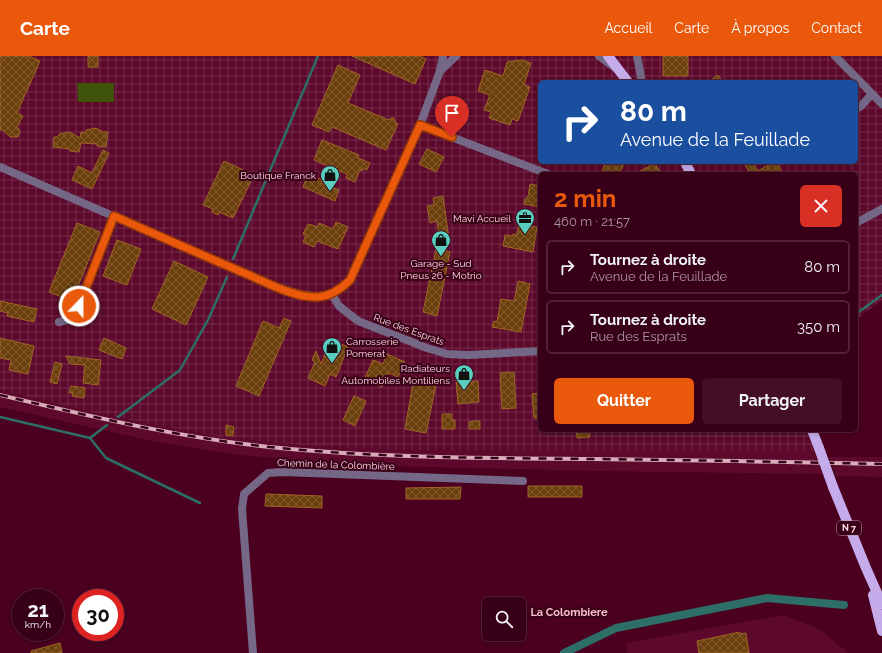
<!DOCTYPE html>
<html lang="fr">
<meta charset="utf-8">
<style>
:root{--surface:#380018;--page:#430f25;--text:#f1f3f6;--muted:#ab97a2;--line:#522237;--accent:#ea580c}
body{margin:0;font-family:Raleway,sans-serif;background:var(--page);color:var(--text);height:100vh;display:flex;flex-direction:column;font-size:15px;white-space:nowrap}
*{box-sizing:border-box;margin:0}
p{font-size:13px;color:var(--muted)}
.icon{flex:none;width:22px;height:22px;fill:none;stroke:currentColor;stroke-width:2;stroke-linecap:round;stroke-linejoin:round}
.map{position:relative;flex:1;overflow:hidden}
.drawer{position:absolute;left:538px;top:116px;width:320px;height:260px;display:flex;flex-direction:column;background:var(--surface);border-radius:6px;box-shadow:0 2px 6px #0003,0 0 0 1px var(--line)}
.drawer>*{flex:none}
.guide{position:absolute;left:538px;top:24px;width:320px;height:84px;border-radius:6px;box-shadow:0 2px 6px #0003,0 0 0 1px var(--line);background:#1a4fa0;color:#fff;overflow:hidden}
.fabs{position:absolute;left:482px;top:541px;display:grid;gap:8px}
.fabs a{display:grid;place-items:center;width:44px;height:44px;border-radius:6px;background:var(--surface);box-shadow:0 2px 6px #0003,0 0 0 1px var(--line);font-size:20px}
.speed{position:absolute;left:12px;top:533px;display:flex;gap:8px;font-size:20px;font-weight:700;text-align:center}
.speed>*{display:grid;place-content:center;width:52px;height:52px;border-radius:50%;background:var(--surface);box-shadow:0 2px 6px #0003,0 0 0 1px var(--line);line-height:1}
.speed small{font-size:10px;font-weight:400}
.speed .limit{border:6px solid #d22;background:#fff;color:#111}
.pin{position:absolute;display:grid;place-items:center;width:34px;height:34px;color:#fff;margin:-41px -17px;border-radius:50% 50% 50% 0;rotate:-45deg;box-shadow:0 0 4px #0007}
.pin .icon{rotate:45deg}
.me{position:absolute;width:44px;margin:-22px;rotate:22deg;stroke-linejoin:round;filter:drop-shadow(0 0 3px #0008)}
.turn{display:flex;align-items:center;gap:14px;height:84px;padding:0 16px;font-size:18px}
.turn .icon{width:52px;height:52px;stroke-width:2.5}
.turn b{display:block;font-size:28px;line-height:34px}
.round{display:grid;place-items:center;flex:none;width:42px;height:42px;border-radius:6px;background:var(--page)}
.head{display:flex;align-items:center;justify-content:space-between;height:68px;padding:0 16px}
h1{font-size:24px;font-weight:700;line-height:30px;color:var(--accent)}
.button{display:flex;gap:8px;margin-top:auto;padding:8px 16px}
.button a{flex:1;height:46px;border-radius:6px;background:var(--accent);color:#fff;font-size:16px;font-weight:700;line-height:46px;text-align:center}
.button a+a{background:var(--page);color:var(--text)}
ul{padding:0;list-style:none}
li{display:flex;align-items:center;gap:12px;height:54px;margin:0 8px 6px;padding:0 8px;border:2px solid var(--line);border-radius:6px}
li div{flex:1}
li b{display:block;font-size:15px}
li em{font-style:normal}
header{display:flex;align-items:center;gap:24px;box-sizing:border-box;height:56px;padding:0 20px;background:var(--accent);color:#fff}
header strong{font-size:19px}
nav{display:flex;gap:22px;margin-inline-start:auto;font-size:14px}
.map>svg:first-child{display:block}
</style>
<header>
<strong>Carte</strong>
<nav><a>Accueil</a><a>Carte</a><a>À propos</a><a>Contact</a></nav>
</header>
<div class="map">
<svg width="882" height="597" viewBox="0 0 882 597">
<defs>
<pattern id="industrial-grid" width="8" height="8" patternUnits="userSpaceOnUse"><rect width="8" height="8" fill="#5c092b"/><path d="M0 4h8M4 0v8" fill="none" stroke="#742c49"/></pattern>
<pattern id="building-cross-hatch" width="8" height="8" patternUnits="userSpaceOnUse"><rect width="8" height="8" fill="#6c400d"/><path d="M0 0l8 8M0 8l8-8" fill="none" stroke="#825b30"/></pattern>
</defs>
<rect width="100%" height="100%" fill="#4b0020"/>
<!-- built -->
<path fill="#5c092b" d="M0,334L83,354L145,367L215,380L275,387L331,391L399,394L531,395H814L823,418L597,415L389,410L313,405L239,399L157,386L0,351Z
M829,401H882V421L836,420Z
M783,559L819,573L848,597H627L626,587Z"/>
<!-- industrial -->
<path fill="url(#industrial-grid)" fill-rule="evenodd" d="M0,0H882V244L856,264V118H540V374H816L814,395H531L399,394L331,391L275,387L215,380L145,367L83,354L0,334ZM540,26H856V106H540Z"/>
<!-- garden -->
<path fill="#40530a" d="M77,27H114V46H78Z"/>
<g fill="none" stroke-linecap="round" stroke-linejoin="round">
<!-- stream -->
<path stroke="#2d6f66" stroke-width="2.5" d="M233,203L318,0
M856,258L882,239
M0,361L90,382L106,402L200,447
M118,361L180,314L208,264L227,221
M90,382L107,369"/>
<!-- canal -->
<path stroke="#2d6f66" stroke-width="8" d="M564,597L616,572L767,542L844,549"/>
</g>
<!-- building -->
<path fill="url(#building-cross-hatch)" stroke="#a06525" d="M0,0H29L40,5L17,57L23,60L17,71L20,75L18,81H10L3,74H0Z
M88,0H98V11H88Z
M352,0H420L426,3L415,28Z
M663,0H688V20H663Z
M522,4L531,7L524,29L530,31L518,65L512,63L510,69L489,62L491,56L484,54L490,39L478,35L485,14L503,20L507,6Z
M338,9L360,19L348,47L389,64L391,62H394L396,67L398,68L386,94L332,71L329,76L312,69Z
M718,19L723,26H708Z
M96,72L103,76H108L106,91L97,90V88L81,87L79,96L70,95V93L53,91L54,81H58L59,78L70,76L80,82L81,76L86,77V74Z
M322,84L359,99L358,102L370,107L367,114L363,112L362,115L360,114L355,126L346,122L347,118L314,104Z
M427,93L444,101L436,116L419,108Z
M103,94L109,97L92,133L72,124L78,110L92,117Z
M224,105L254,119L233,162L219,156L218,159L212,156L213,153L203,149Z
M606,106H625L619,118H607L602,115Z
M743,106H752L758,115L774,106H777L783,118H751Z
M655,107L661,118H635Z
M308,118L322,124L321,127L339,134L335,145L303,131Z
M530,128L540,130V151L524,148L525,143L528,141Z
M443,140L449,183L446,184V195L450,196L437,260L423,256L436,193H441L437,165L430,167L427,150L434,149L433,142Z
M336,166L348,171L338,193L317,185L314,191L303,186L306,179L303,178L308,168L318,171L319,167L333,173Z
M77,167L100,176L72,245L49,236Z
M519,168L537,171L533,196L503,190L505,179L513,180V178L517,179Z
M117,184L141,193L127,229L103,220Z
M174,205L208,221L186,269L152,253Z
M518,225L530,228L521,276L492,271L494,265L497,266L501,243L514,245Z
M0,245L37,253L34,266L7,260L8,257L0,255Z
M284,262L291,265L259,340L236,330L263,265L279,272Z
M0,282L34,290L28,318L9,314L11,304L0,302Z
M104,282L126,292L122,303L99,294Z
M331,284L348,291L336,321L330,318L325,330L308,322L315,306L312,304L316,295L321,308Z
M387,298L405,306L398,321L389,317L382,331L364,324L373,304L383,308Z
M66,300L101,304L98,329L83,327L85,309L70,308Z
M55,306L62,308L57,328L50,326Z
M514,316L516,352L502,353L500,317Z
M414,321L437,324L426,377L405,373Z
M478,325L479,346L458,348L456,326Z
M71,330L85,332L84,342L72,340L73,337H69Z
M540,337V362H534L532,338Z
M354,340L366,345L355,370L343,364Z
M442,358H452V364H455V373H442Z
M473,365H480V373H469V366Z
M226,369L234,371L233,380L226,379Z
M576,374H589L590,381L577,382Z
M528,430H582V441H528Z
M461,431L460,443H406V432Z
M266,438L322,440V452L265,450Z
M740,576V578L746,577L749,597H699L697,585Z
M60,587L62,597H31V595Z"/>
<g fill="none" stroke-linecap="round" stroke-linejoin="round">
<!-- minor -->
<path stroke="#756887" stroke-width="8" d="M599,0L614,11
M637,0L642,26
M835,0L882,48
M440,15L456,0
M856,53L861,50L872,38
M420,69L548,118
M0,111L274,230C302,240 326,249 350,224L420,69L440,15L443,0
M856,167L882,153
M331,237L339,250L358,265L427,292L447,298L469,299L540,295
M59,266L67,264L75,259L114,160
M253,597L242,453L244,438L268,417L283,416L523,425"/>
<!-- major -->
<path stroke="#c5abea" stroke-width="10" d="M608,0L628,26
M685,106L691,118
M812,374L819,392
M833,431L866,512L882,548
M873,539L882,575"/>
<!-- rail casing -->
<g stroke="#d9acb9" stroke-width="4">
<path id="rail" d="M0,339C93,361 185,383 280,392C384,402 488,402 592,403C689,404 785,406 882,408"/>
</g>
<!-- rail -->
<use href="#rail" stroke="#390218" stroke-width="2.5" stroke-dasharray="8" stroke-linecap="butt"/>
<!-- major-bridge -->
<path stroke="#c5abea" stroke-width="10" d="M819,392L833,431"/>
</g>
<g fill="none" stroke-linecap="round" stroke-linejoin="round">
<!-- route casing -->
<g stroke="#983908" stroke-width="10">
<path id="route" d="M79,250L114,160C159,180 204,200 249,219C269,228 296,242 318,241C331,240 342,232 350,224L420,69L452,81"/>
</g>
<!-- route -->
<use href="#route" stroke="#ea580c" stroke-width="7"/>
</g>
<!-- icons -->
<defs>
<g id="shop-pin" transform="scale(1)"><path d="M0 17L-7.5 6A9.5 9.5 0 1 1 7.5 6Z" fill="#59cebe" stroke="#390218"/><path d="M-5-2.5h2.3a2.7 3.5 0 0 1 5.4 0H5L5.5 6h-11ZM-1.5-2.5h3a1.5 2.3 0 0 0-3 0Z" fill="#111"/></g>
<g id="office-pin" transform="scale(1)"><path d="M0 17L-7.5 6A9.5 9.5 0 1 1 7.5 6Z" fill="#59cebe" stroke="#390218"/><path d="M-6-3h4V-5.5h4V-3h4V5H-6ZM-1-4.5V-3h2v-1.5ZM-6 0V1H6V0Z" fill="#111"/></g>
</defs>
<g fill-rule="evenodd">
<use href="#shop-pin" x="330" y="119"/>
<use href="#office-pin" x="525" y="162"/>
<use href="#shop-pin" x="441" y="184"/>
<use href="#shop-pin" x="332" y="291"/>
<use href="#shop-pin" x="464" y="318"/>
</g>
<g text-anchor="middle" stroke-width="4" stroke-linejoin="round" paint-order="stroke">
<!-- shield labels -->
<rect fill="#390218" stroke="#c297a3" stroke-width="1" x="837" y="465" width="24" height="14" rx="3"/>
<g font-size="9" font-weight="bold" fill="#fdd7df">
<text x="849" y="475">N 7</text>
</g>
<!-- poi labels -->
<g font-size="10" fill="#fdd7df" stroke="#390218" text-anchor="end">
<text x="316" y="123">Boutique Franck</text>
<text x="511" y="166">Mavi Accueil</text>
<text x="441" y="211" text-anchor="middle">Garage - Sud<tspan x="441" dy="12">Pneus 26 - Motrio</tspan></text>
<text x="346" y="289" text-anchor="start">Carrosserie<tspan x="346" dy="12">Pomerat</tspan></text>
<text x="450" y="316">Radiateurs<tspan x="450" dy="12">Automobiles Montiliens</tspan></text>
</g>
<!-- street labels -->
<g font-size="10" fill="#fdd7df" stroke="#390218">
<text transform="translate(409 273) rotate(20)" y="4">Rue des Esprats</text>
<text transform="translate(336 408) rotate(2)" y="4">Chemin de la Colombière</text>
</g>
<!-- neighbourhood labels -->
<g font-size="11" font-weight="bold" fill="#f6bfcb" stroke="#390218">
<text x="569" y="560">La Colombiere</text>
</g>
</g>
</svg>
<div class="fabs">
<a><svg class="icon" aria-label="search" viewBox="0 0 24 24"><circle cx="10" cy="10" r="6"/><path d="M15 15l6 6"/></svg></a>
</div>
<div class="speed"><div>21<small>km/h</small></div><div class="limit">30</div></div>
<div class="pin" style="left:452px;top:81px;background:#d93025"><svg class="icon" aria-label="arrive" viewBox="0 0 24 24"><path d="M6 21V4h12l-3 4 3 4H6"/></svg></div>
<svg class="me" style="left:79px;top:250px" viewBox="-20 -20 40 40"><circle r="17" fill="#ea580c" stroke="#fff" stroke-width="3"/><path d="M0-11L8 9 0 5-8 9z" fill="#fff"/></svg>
<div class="guide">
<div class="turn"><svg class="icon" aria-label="right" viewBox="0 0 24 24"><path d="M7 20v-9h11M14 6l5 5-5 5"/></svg><div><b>80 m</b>Avenue de la Feuillade</div></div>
</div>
<section class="drawer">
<div class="head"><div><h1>2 min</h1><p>460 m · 21:57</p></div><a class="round" style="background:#d93025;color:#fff"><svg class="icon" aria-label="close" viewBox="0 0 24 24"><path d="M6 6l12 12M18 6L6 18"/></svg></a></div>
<ul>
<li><svg class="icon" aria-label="right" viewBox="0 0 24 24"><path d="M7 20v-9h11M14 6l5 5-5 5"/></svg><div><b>Tournez à droite</b><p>Avenue de la Feuillade</p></div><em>80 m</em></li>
<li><svg class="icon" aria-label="right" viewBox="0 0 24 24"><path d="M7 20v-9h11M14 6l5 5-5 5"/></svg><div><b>Tournez à droite</b><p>Rue des Esprats</p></div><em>350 m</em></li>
</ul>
<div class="button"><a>Quitter</a><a>Partager</a></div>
</section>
</div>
